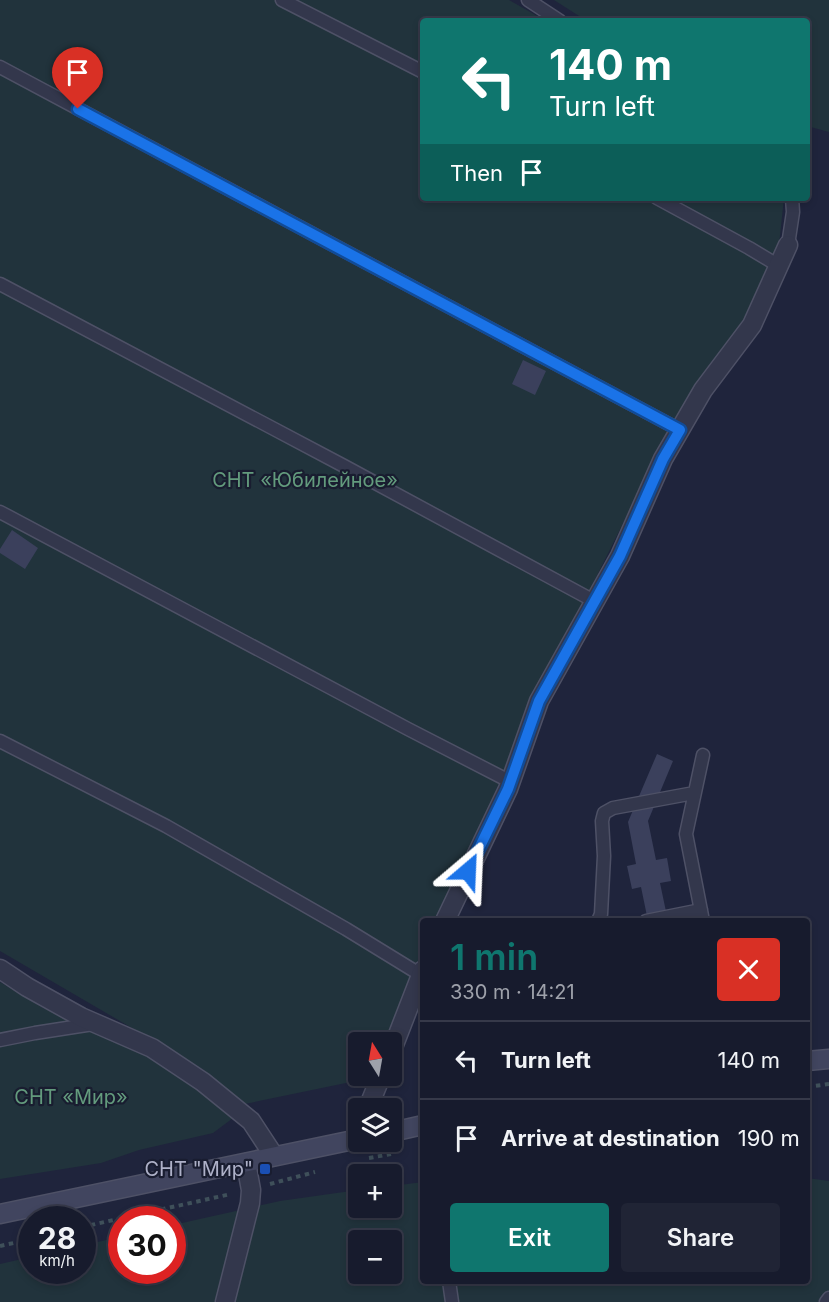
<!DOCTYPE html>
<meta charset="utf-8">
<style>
:root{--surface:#171b2d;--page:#202435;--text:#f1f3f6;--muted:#9ea1aa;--line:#363949;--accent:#0f766e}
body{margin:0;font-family:Inter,sans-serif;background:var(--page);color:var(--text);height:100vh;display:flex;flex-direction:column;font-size:22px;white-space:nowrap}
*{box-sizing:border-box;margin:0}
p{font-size:20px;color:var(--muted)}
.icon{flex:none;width:33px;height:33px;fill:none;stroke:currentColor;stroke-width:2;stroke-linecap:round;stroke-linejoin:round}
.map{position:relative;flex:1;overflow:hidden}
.side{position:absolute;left:420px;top:918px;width:390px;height:366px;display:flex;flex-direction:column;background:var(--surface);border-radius:6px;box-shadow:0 3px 9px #0003,0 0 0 2px var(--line)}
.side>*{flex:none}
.banner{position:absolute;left:420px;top:18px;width:390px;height:183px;border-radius:6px;box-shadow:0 3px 9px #0003,0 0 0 2px var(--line);background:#0f766e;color:#fff;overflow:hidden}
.needle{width:39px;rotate:349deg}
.buttons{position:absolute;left:348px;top:1032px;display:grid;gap:12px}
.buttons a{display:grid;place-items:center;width:54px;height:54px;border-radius:6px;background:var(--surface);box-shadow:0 3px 9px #0003,0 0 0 2px var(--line);font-size:30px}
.speed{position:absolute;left:18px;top:1206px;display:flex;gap:12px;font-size:30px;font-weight:700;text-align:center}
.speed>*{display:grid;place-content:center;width:78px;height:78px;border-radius:50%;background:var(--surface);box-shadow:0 3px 9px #0003,0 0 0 2px var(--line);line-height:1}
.speed small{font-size:15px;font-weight:400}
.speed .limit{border:9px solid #d22;background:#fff;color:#111}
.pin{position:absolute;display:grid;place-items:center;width:51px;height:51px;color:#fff;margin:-62px -26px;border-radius:50% 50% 50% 0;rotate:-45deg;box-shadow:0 0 6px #0007}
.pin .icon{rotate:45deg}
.me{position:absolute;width:66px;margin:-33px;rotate:26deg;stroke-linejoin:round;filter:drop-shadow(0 0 4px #0008)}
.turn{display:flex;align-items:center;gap:21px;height:126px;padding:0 30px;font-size:27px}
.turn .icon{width:78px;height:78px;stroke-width:2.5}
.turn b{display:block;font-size:42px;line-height:51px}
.then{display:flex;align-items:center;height:57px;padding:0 30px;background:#0003;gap:12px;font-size:22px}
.round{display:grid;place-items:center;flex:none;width:63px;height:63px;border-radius:6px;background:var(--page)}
.headline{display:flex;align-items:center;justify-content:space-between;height:102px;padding:0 30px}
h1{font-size:36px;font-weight:600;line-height:45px;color:var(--accent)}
.button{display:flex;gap:12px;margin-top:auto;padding:12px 30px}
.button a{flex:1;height:69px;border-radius:6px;background:var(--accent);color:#fff;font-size:24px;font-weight:600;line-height:69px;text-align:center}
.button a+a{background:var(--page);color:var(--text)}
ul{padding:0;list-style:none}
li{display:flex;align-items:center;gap:18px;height:78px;padding:0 30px;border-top:2px solid var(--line)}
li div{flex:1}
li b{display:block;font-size:22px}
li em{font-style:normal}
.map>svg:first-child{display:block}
</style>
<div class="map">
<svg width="829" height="1302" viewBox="0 0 829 1302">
<rect width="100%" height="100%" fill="#1f243c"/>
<!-- green -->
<path fill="#21333c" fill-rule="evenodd" d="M0,0H509L546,21H423V198H784L779,245L748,317L671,427L536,698L439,921H423V957L386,1042H358V1076H371L370,1078L240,1105L204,1070L0,951Z
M554,0H829V132L807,126V21H587Z
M0,982L43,1008L152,1055L201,1087L233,1118L213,1133L139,1150L101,1163L0,1179Z
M807,1178L829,1181V1302H0V1264L31,1257L32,1270H82L83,1245L121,1237L122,1270H172L173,1225L280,1201L358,1190V1208H392V1186L423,1182V1281H807ZM358,1240H392V1274H358Z"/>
<!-- building -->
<path fill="#3b405c" d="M523,360L546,371L535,395L512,384Z
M12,530L38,548L25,569L0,553V549Z
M657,754L673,761L648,821L656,860L667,858L671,881L660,883L668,921H648L641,887L632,889L627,866L636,864L628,822Z"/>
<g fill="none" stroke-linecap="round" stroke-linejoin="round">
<!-- lane casing -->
<g stroke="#4e5166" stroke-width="15">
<path id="lane" d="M282,0L423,72
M528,0L560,21
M0,67L680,430
M657,198L749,248L779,266
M788,245L793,212L792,198
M0,284L344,466L594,601
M0,512L408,729L511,782
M0,741L166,826L346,929L421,975
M598,921L601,914L604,856L602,821L604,813L613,808L694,793
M646,921L701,910
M703,921L686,834L703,755
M0,1040L35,1033L93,1024
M449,1281L452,1302
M826,1302L829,1298"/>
</g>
<!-- street casing -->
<g stroke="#4e5166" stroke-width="21">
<path id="street" d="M445,921L508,789L539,701L620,556L663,459L703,390L752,325L788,245
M0,969L27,987L81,1017L152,1048L203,1082L251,1121L274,1156
M392,1050L423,970
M368,1108L381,1076
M225,1302L250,1203L251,1190L246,1163"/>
</g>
<!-- secondary casing -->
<g stroke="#4e5166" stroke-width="21">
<path id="secondary" d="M807,1061L829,1059
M392,1132L423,1125
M0,1214L358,1139"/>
</g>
<!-- path -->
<path stroke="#3f505a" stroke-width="4" stroke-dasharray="4.5 4.5" stroke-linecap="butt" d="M807,1087L829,1084
M369,1158L391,1154
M270,1184L315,1172
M82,1227L231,1194
M0,1246L32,1239"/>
<!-- lane -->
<use href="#lane" stroke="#33374c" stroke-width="12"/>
<!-- street -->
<use href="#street" stroke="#33374c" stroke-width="18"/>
<!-- secondary -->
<use href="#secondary" stroke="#41455f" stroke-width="18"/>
</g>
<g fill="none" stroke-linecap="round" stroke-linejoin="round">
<!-- route casing -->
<g stroke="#114b97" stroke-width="15">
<path id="route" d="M78,109L680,430L663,459L620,556L539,701L508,789L468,871"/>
</g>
<!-- route -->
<use href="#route" stroke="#1a73e8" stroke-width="10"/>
</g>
<!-- markers -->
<rect fill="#1a4fb4" stroke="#191d30" stroke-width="2" x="259" y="1163" width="12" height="12" rx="3"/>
<g text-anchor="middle" stroke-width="4.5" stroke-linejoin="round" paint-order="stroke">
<!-- park labels -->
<g font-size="20" fill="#639b7d" stroke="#191d30">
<text x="305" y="487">СНТ «Юбилейное»</text>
<text x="71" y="1104">СНТ «Мир»</text>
</g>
<!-- poi labels -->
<g font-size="20" fill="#aeb1c8" stroke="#191d30" text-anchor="end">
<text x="253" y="1176">СНТ "Мир"</text>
</g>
</g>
</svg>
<div class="buttons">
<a><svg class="needle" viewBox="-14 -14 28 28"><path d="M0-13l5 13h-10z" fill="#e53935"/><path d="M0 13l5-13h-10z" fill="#9ea1aa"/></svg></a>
<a><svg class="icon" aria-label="layers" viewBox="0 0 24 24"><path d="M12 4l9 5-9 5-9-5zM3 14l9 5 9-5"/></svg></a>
<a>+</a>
<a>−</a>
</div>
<div class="speed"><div>28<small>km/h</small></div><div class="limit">30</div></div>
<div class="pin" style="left:78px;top:109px;background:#d93025"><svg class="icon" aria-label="arrive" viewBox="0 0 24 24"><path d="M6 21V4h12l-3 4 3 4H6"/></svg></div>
<svg class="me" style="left:468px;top:871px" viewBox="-20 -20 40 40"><path d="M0-17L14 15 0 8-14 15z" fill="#1a73e8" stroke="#fff" stroke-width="4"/></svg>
<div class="banner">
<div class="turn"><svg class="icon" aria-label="left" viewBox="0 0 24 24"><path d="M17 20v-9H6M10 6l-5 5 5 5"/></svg><div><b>140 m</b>Turn left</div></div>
<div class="then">Then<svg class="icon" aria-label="arrive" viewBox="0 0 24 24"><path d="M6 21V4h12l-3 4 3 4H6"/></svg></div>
</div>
<section class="side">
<div class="headline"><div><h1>1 min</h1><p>330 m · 14:21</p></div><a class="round" style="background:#d93025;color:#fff"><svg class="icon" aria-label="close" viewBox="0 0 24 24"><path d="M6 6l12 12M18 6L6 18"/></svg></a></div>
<ul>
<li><svg class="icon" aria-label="left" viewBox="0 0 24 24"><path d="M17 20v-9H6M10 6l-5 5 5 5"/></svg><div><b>Turn left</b></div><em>140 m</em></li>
<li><svg class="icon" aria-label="arrive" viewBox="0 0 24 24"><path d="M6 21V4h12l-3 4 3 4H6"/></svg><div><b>Arrive at destination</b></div><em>190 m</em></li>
</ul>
<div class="button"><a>Exit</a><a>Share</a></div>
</section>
</div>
